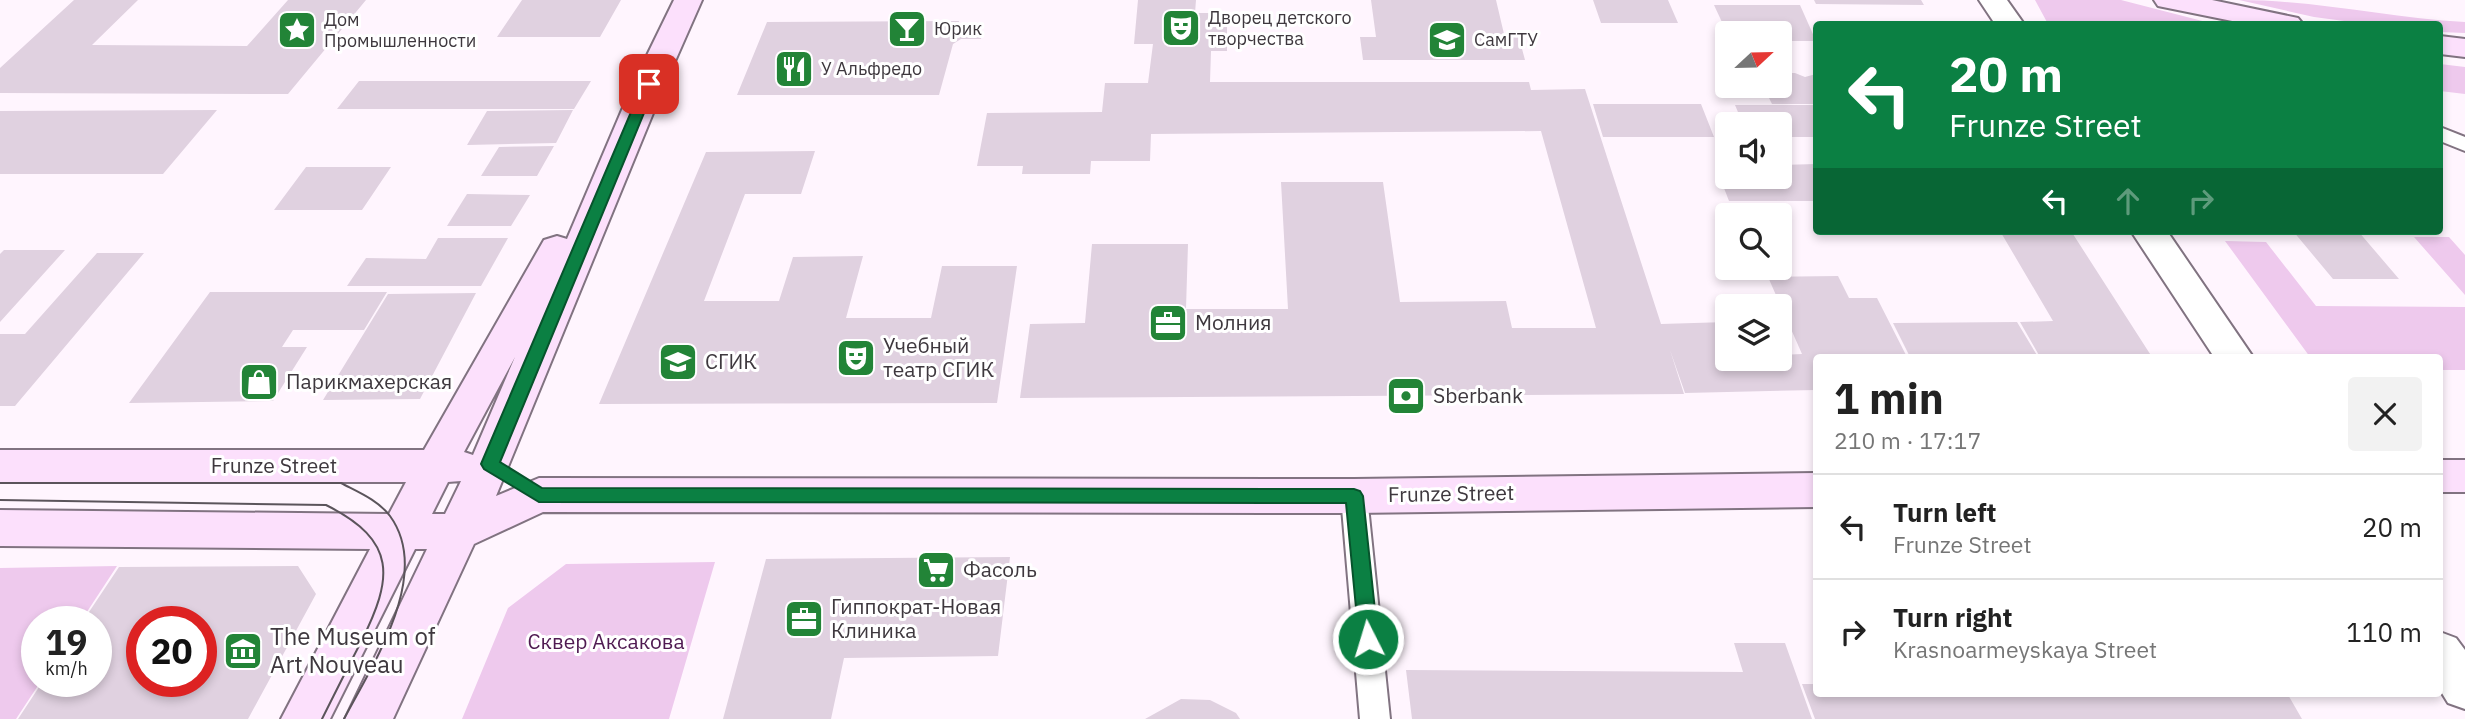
<!DOCTYPE html>
<meta charset="utf-8">
<style>
:root{--surface:#fff;--page:#f2f2f2;--text:#222;--muted:#767676;--line:#e0e0e0}
body{margin:0;font-family:"IBM Plex Sans",sans-serif;background:var(--page);color:var(--text);height:100vh;display:flex;flex-direction:column;font-size:26px;white-space:nowrap}
*{box-sizing:border-box;margin:0}
p{font-size:23px;color:var(--muted)}
.icon{flex:none;width:38px;height:38px;fill:none;stroke:currentColor;stroke-width:2;stroke-linecap:round;stroke-linejoin:round}
.map{position:relative;flex:1;overflow:hidden}
.side{position:absolute;left:1813px;top:354px;width:630px;height:343px;display:flex;flex-direction:column;background:var(--surface);border-radius:7px;box-shadow:0 4px 10px #0003}
.side>*{flex:none}
.banner{position:absolute;left:1813px;top:21px;width:630px;height:214px;border-radius:7px;box-shadow:0 4px 10px #0003;background:#0b8043;color:#fff;overflow:hidden}
.needle{width:46px;rotate:68deg}
.tools{position:absolute;left:1715px;top:21px;display:grid;gap:14px}
.tools a{display:grid;place-items:center;width:77px;height:77px;border-radius:7px;background:var(--surface);box-shadow:0 4px 10px #0003;font-size:35px}
.speed{position:absolute;left:21px;top:606px;display:flex;gap:14px;font-size:35px;font-weight:700;text-align:center}
.speed>*{display:grid;place-content:center;width:91px;height:91px;border-radius:50%;background:var(--surface);box-shadow:0 4px 10px #0003;line-height:1}
.speed small{font-size:18px;font-weight:400}
.speed .limit{border:10px solid #d22;background:#fff;color:#111}
.pin{position:absolute;display:grid;place-items:center;width:60px;height:60px;color:#fff;margin:-30px;border-radius:14px;box-shadow:0 4px 10px #0006}
.me{position:absolute;width:77px;margin:-38px;rotate:355deg;stroke-linejoin:round;filter:drop-shadow(0 0 5px #0008)}
.turn{display:flex;align-items:center;gap:24px;height:147px;padding:0 21px;font-size:32px}
.turn .icon{width:91px;height:91px;stroke-width:2.5}
.turn b{display:block;font-size:49px;line-height:60px}
.lanes{display:flex;align-items:center;height:66px;padding:0 21px;background:#0003;justify-content:center;gap:35px;direction:ltr}
.lanes .off{opacity:.35}
.round{display:grid;place-items:center;flex:none;width:74px;height:74px;border-radius:7px;background:var(--page)}
.summary{display:flex;align-items:center;justify-content:space-between;height:119px;padding:0 21px}
h1{font-size:42px;font-weight:700;line-height:52px}
ul{padding:0;list-style:none}
li{display:flex;align-items:center;gap:21px;height:105px;padding:0 21px;border-top:2px solid var(--line)}
li div{flex:1}
li b{display:block;font-size:26px}
li em{font-style:normal}
.map>svg:first-child{display:block}
</style>
<div class="map">
<svg width="2465" height="719" viewBox="0 0 2465 719">
<rect width="100%" height="100%" fill="#fff5fe"/>
<!-- green -->
<path fill="#eec9ed" d="M2035,0H2121L2214,24H2048Z
M2239,0C2315,0 2389,18 2465,22V33L2440,32V24H2367L2314,17Z
M2440,64L2465,67V94L2440,91Z
M2414,237H2449L2465,255V295Z
M2225,241L2266,242L2316,306L2465,307V370H2440V357H2310Z
M715,562L669,719H462L508,608L566,564Z
M117,566L81,621H37V681H41L16,719H0V568Z"/>
<!-- building -->
<path fill="#e0d1e0" fill-rule="evenodd" d="M74,0H138L92,45L247,46L288,0H366L288,94L0,93V68Z
M522,0H621L600,37H497Z
M1138,0H1196L1195,13H1227V51H1211L1210,82H1529L1531,90L1585,89L1661,324L1727,322V359H1780V355L1802,354L1768,277L1838,276L1849,298H1877L1907,357H1816V390L1685,393L1670,350L1684,394L1020,398L1030,324L1085,323L1092,244H1188L1186,309H1288L1281,182H1383L1400,302L1506,301L1512,328H1596L1541,131L1151,134L1150,161H1091L1090,174H1022L1023,166H977L987,113L1102,112L1105,83H1148L1153,44H1134Z
M1371,0H1496L1504,34H1518L1525,60H1363L1360,37H1376Z
M1593,0H1668L1678,23H1601Z
M1814,0H1921L1924,5L1816,4Z
M1714,5H1800L1816,41H1780V33H1727Z
M959,21L958,27L963,32H983L981,39H961L953,44L939,95H737L767,22Z
M1780,73H1795L1805,77L1816,74V104H1772L1763,86H1780Z
M359,81H591L574,109H337Z
M1593,104H1701L1714,137H1603Z
M1735,105H1816V137H1780V124H1743Z
M217,110L163,174H0V111Z
M573,110L556,143L467,145L487,111Z
M554,146L537,176H481L499,147Z
M815,151L801,194H745L704,301H779L793,257L863,256L846,318H931L942,266H1017L997,403L599,404L706,152Z
M1816,164V201H1729L1715,165H1727V177H1780V165Z
M306,167H391L362,210H274Z
M467,194L530,195L511,226H447Z
M2000,231H2071L2152,357H2040L2020,322L2053,321Z
M2293,231H2358L2399,279H2333Z
M438,238H508L481,286H347L366,258L426,259Z
M4,250H65L0,322V254Z
M97,253H144L15,406H0V334H25Z
M210,292H387L364,330H293L282,347H307L273,401L129,403Z
M476,293L420,399L323,400L388,294Z
M2017,322L2038,357H1910L1893,323Z
M1010,557L998,656L844,658L831,719H723L766,559Z
M298,566L316,594L248,719H18L43,681H96V621H83L119,567ZM142,621H201V681H142Z
M1734,643H1785L1812,719H1412L1406,670L1743,672Z
M1802,684H1816V693H2287L2302,719H1815Z
M1181,699L1210,700L1236,713L1240,719H1145Z"/>
<g fill="none" stroke-linecap="round" stroke-linejoin="round">
<!-- lane casing -->
<g stroke="#817381" stroke-width="4">
<path id="lane" d="M2440,127L2465,137V151L2440,141Z
M1354,485L1363,488L1367,496L1390,719H1360L1341,496L1345,488Z"/>
</g>
<!-- street casing -->
<g stroke="#817381" stroke-width="4">
<path id="street" d="M1979,0H2007L2024,24H1995Z
M2131,231H2167L2253,357H2214Z
M2440,632L2456,638L2465,650V709L2448,703L2440,690Z"/>
</g>
<!-- secondary casing -->
<g stroke="#817381" stroke-width="4">
<path id="secondary" d="M674,0H702L665,84L496,496L539,478L1354,479L1816,473V507L1354,513L543,512L474,544L393,719H345L427,549H415L330,719H281L370,549L0,546V510L389,514L406,482H0V450H424L544,240L557,236L567,239L633,84ZM515,357L473,455L464,452ZM461,481L445,514H432L448,482Z
M2154,0H2212L2298,18L2303,24H2247L2158,6Z
M2440,36L2465,39V57L2440,54Z
M2440,460H2465V492H2440Z"/>
</g>
<!-- lane -->
<use href="#lane" fill="#fff" fill-rule="evenodd"/>
<!-- street -->
<use href="#street" fill="#fff" fill-rule="evenodd"/>
<!-- secondary -->
<use href="#secondary" fill="#fce0fc" fill-rule="evenodd"/>
<!-- tram -->
<path stroke="#5b545b" stroke-width="2" d="M0,483H341C358,492 378,500 390,516C433,575 372,665 344,719
M0,500L326,505C398,541 393,578 361,642C348,667 335,693 322,719"/>
</g>
<!-- route -->
<path fill="#0b8043" stroke="#07532c" stroke-width="2" d="M649,80L656,84L500,462L542,488L1354,489L1360,491L1363,496L1378,639L1375,645L1368,648L1362,645L1359,639L1346,503L539,502L484,469L481,464L643,84Z"/>
<!-- icons -->
<defs>
<g id="theatre-square" transform="scale(2.0125)"><rect x="-9" y="-9" width="18" height="18" rx="4" fill="#228437" stroke="#fff"/><path d="M-5-5.5Q0-4 5-5.5V0Q5 5 0 6Q-5 5-5 0ZM-3.3-2.5H-1v1.5H-3.3ZM1-2.5H3.3v1.5H1ZM-2.8 1Q0 5.5 2.8 1Z" fill="#fff"/></g>
<g id="bar-square" transform="scale(2.0125)"><rect x="-9" y="-9" width="18" height="18" rx="4" fill="#228437" stroke="#fff"/><path d="M-6-5H6L.8 .8V4.5H3.5V6h-7V4.5H-.8V.8Z" fill="#fff"/></g>
<g id="sight-square" transform="scale(2.0125)"><rect x="-9" y="-9" width="18" height="18" rx="4" fill="#228437" stroke="#fff"/><path d="M0-6L1.8-2.2L6-1.7L2.9 1.2L3.7 5.4L0 3.3L-3.7 5.4L-2.9 1.2L-6-1.7L-1.8-2.2Z" fill="#fff"/></g>
<g id="university-square" transform="scale(2.0125)"><rect x="-9" y="-9" width="18" height="18" rx="4" fill="#228437" stroke="#fff"/><path d="M0-5L7-2L0 1L-7-2ZM-4 1L0 2.5L4 1V4Q0 6-4 4Z" fill="#fff"/></g>
<g id="restaurant-square" transform="scale(2.0125)"><rect x="-9" y="-9" width="18" height="18" rx="4" fill="#228437" stroke="#fff"/><path d="M-5-6h1v4h1v-4h1v4h1v-4h1v5L-1.5 .5V6h-2V.5L-5-1ZM5-6V6H3V1.5H1.5Q1.5-4 5-6Z" fill="#fff"/></g>
<g id="office-square" transform="scale(2.0125)"><rect x="-9" y="-9" width="18" height="18" rx="4" fill="#228437" stroke="#fff"/><path d="M-6-3h4V-5.5h4V-3h4V5H-6ZM-1-4.5V-3h2v-1.5ZM-6 0V1H6V0Z" fill="#fff"/></g>
<g id="shop-square" transform="scale(2.0125)"><rect x="-9" y="-9" width="18" height="18" rx="4" fill="#228437" stroke="#fff"/><path d="M-5-2.5h2.3a2.7 3.5 0 0 1 5.4 0H5L5.5 6h-11ZM-1.5-2.5h3a1.5 2.3 0 0 0-3 0Z" fill="#fff"/></g>
<g id="bank-square" transform="scale(2.0125)"><rect x="-9" y="-9" width="18" height="18" rx="4" fill="#228437" stroke="#fff"/><path d="M-6-4H6V4H-6ZM0-2.3a2.3 2.3 0 1 0 0 4.6a2.3 2.3 0 1 0 0-4.6Z" fill="#fff"/></g>
<g id="supermarket-square" transform="scale(2.0125)"><rect x="-9" y="-9" width="18" height="18" rx="4" fill="#228437" stroke="#fff"/><path d="M-6-5.5h2.5l.6 2H6L4.5 2H-2.5L-4.4-4H-6ZM-1.5 3.2a1.3 1.3 0 1 0 .1 0ZM3 3.2a1.3 1.3 0 1 0 .1 0Z" fill="#fff"/></g>
<g id="museum-square" transform="scale(2.0125)"><rect x="-9" y="-9" width="18" height="18" rx="4" fill="#228437" stroke="#fff"/><path d="M0-6L6-3V-2H-6V-3ZM-5-1h2V3h-2ZM-1-1h2V3h-2ZM3-1h2V3H3ZM-6 4H6V6H-6Z" fill="#fff"/></g>
</defs>
<g fill-rule="evenodd">
<use href="#theatre-square" x="1181" y="28"/>
<use href="#bar-square" x="907" y="29"/>
<use href="#sight-square" x="297" y="30"/>
<use href="#university-square" x="1447" y="40"/>
<use href="#restaurant-square" x="794" y="69"/>
<use href="#office-square" x="1168" y="323"/>
<use href="#theatre-square" x="856" y="358"/>
<use href="#university-square" x="678" y="362"/>
<use href="#shop-square" x="259" y="382"/>
<use href="#bank-square" x="1406" y="396"/>
<use href="#supermarket-square" x="936" y="570"/>
<use href="#office-square" x="804" y="619"/>
<use href="#museum-square" x="243" y="651"/>
</g>
<g text-anchor="middle" stroke-width="6" stroke-linejoin="round" paint-order="stroke">
<!-- far-poi labels -->
<g font-size="18" fill="#3e383e" stroke="#fff" text-anchor="start">
<text x="1208" y="24">Дворец детского<tspan x="1208" dy="21">творчества</tspan></text>
<text x="324" y="26">Дом<tspan x="324" dy="21">Промышленности</tspan></text>
<text x="934" y="35">Юрик</text>
<text x="1474" y="46">СамГТУ</text>
<text x="821" y="75">У Альфредо</text>
</g>
<!-- poi labels -->
<g font-size="21" fill="#3e383e" stroke="#fff" text-anchor="start">
<text x="1195" y="330">Молния</text>
<text x="883" y="353">Учебный<tspan x="883" dy="24">театр СГИК</tspan></text>
<text x="705" y="369">СГИК</text>
<text x="286" y="389">Парикмахерская</text>
<text x="1433" y="403">Sberbank</text>
<text x="963" y="577">Фасоль</text>
<text x="831" y="614">Гиппократ-Новая<tspan x="831" dy="24">Клиника</tspan></text>
</g>
<!-- street labels -->
<g font-size="21" fill="#3e383e" stroke="#fff">
<text x="274" y="473">Frunze Street</text>
<text transform="translate(1451 494) rotate(-1)" y="7">Frunze Street</text>
</g>
<!-- park labels -->
<g font-size="21" fill="#4f1a51" stroke="#fff">
<text x="606" y="649">Сквер Аксакова</text>
</g>
<!-- near-poi labels -->
<g font-size="24" fill="#3e383e" stroke="#fff" text-anchor="start">
<text x="270" y="645">The Museum of<tspan x="270" dy="28">Art Nouveau</tspan></text>
</g>
</g>
</svg>
<div class="tools">
<a><svg class="needle" viewBox="-14 -14 28 28"><path d="M0-13l5 13h-10z" fill="#e53935"/><path d="M0 13l5-13h-10z" fill="#767676"/></svg></a>
<a><svg class="icon" aria-label="sound" viewBox="0 0 24 24"><path d="M4 9h4l5-4v14l-5-4H4zM17 9q2 3 0 6"/></svg></a>
<a><svg class="icon" aria-label="search" viewBox="0 0 24 24"><circle cx="10" cy="10" r="6"/><path d="M15 15l6 6"/></svg></a>
<a><svg class="icon" aria-label="layers" viewBox="0 0 24 24"><path d="M12 4l9 5-9 5-9-5zM3 14l9 5 9-5"/></svg></a>
</div>
<div class="speed"><div>19<small>km/h</small></div><div class="limit">20</div></div>
<div class="pin" style="left:649px;top:84px;background:#d93025"><svg class="icon" aria-label="arrive" viewBox="0 0 24 24"><path d="M6 21V4h12l-3 4 3 4H6"/></svg></div>
<svg class="me" style="left:1368px;top:639px" viewBox="-20 -20 40 40"><circle r="17" fill="#0b8043" stroke="#fff" stroke-width="3"/><path d="M0-11L8 9 0 5-8 9z" fill="#fff"/></svg>
<div class="banner">
<div class="turn"><svg class="icon" aria-label="left" viewBox="0 0 24 24"><path d="M17 20v-9H6M10 6l-5 5 5 5"/></svg><div><b>20 m</b>Frunze Street</div></div>
<div class="lanes"><svg class="icon" aria-label="left" viewBox="0 0 24 24"><path d="M17 20v-9H6M10 6l-5 5 5 5"/></svg><svg class="icon off" aria-label="ahead" viewBox="0 0 24 24"><path d="M12 20V5M6 11l6-6 6 6"/></svg><svg class="icon off" aria-label="right" viewBox="0 0 24 24"><path d="M7 20v-9h11M14 6l5 5-5 5"/></svg></div>
</div>
<section class="side">
<div class="summary"><div><h1>1 min</h1><p>210 m · 17:17</p></div><a class="round"><svg class="icon" aria-label="close" viewBox="0 0 24 24"><path d="M6 6l12 12M18 6L6 18"/></svg></a></div>
<ul>
<li><svg class="icon" aria-label="left" viewBox="0 0 24 24"><path d="M17 20v-9H6M10 6l-5 5 5 5"/></svg><div><b>Turn left</b><p>Frunze Street</p></div><em>20 m</em></li>
<li><svg class="icon" aria-label="right" viewBox="0 0 24 24"><path d="M7 20v-9h11M14 6l5 5-5 5"/></svg><div><b>Turn right</b><p>Krasnoarmeyskaya Street</p></div><em>110 m</em></li>
</ul>
</section>
</div>
